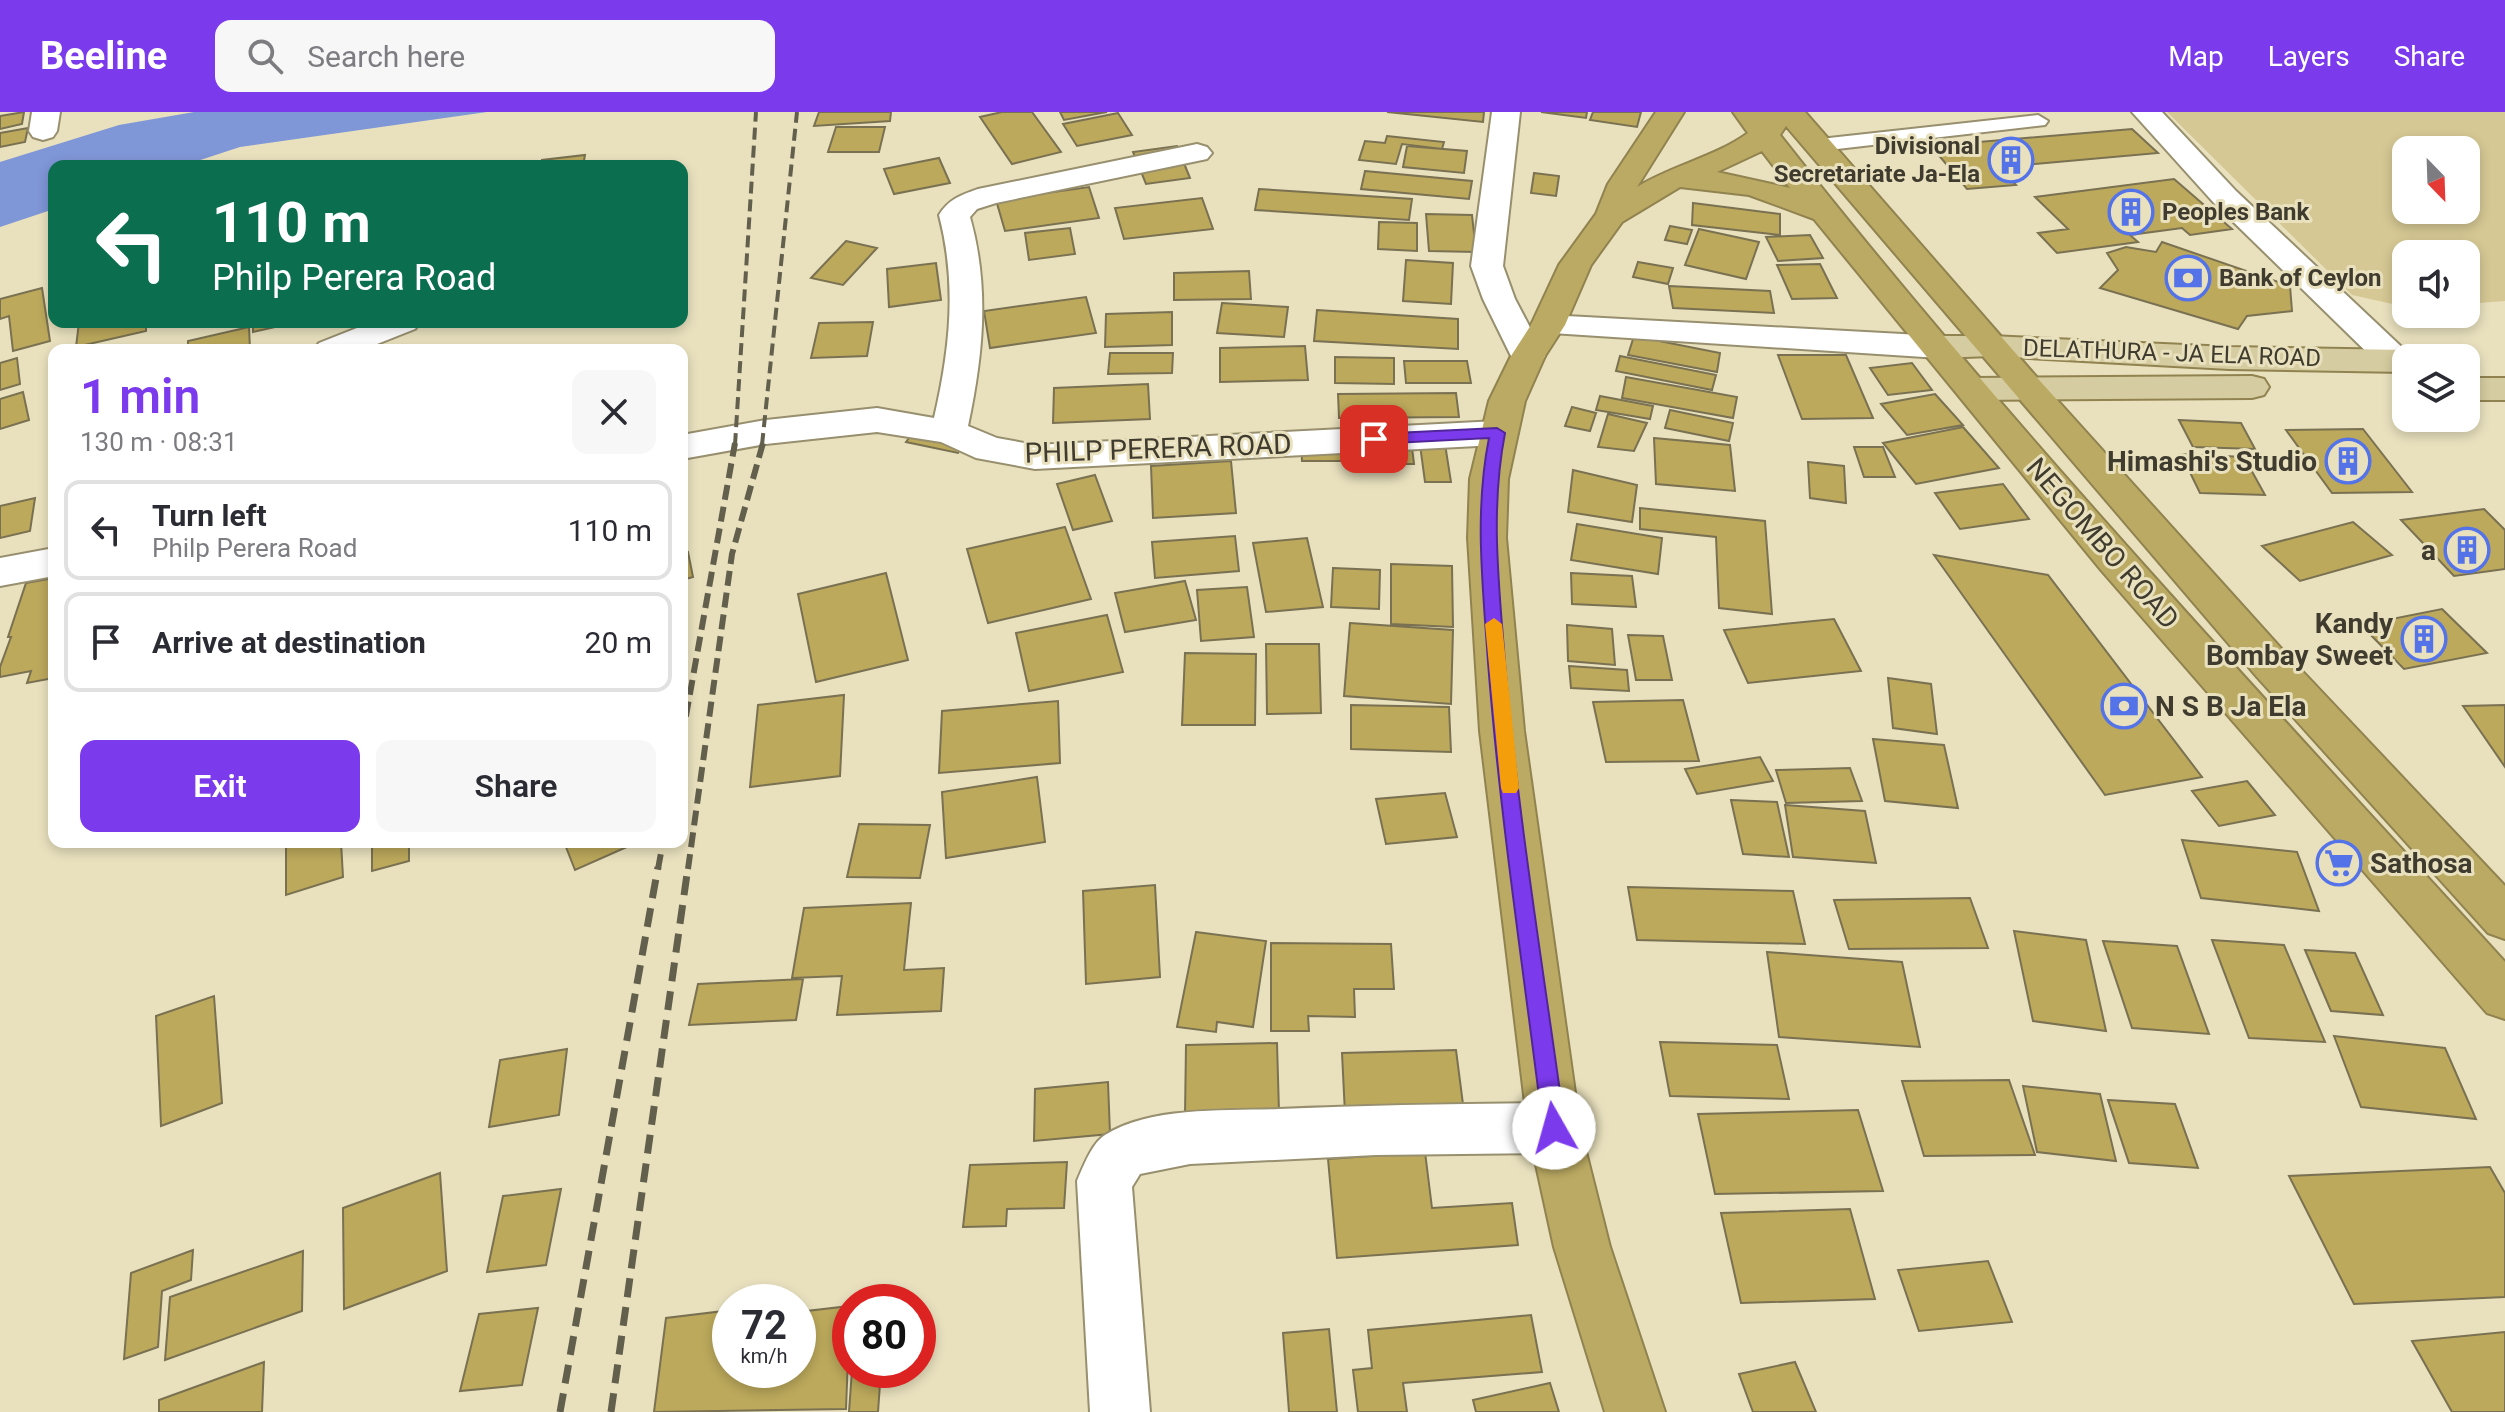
<!DOCTYPE html>
<meta charset="utf-8">
<style>
:root{--surface:#fff;--page:#f7f7f7;--text:#2b2b33;--muted:#7c7c81;--line:#e1e1e2;--accent:#7c3aed}
body{margin:0;font-family:Roboto,sans-serif;background:var(--page);color:var(--text);height:100vh;display:flex;flex-direction:column;font-size:30px;white-space:nowrap}
*{box-sizing:border-box;margin:0}
p{font-size:26px;color:var(--muted)}
.icon{flex:none;width:44px;height:44px;fill:none;stroke:currentColor;stroke-width:2;stroke-linecap:round;stroke-linejoin:round}
.map{position:relative;flex:1;overflow:hidden}
.drawer{position:absolute;left:48px;top:232px;width:640px;height:504px;display:flex;flex-direction:column;background:var(--surface);border-radius:16px;box-shadow:0 4px 12px #0003}
.drawer>*{flex:none}
.hud{position:absolute;left:48px;top:48px;width:640px;height:168px;border-radius:16px;box-shadow:0 4px 12px #0003;background:#0b6e4f;color:#fff;overflow:hidden}
.needle{width:52px;rotate:157deg}
.controls{position:absolute;left:2392px;top:24px;display:grid;gap:16px}
.controls a{display:grid;place-items:center;width:88px;height:88px;border-radius:16px;background:var(--surface);box-shadow:0 4px 12px #0003;font-size:40px}
.speed{position:absolute;left:712px;top:1172px;display:flex;gap:16px;font-size:40px;font-weight:700;text-align:center}
.speed>*{display:grid;place-content:center;width:104px;height:104px;border-radius:50%;background:var(--surface);box-shadow:0 4px 12px #0003;line-height:1}
.speed small{font-size:20px;font-weight:400}
.speed .limit{border:12px solid #d22;background:#fff;color:#111}
.pin{position:absolute;display:grid;place-items:center;width:68px;height:68px;color:#fff;margin:-34px;border-radius:16px;box-shadow:0 4px 12px #0006}
.me{position:absolute;width:88px;margin:-44px;rotate:353deg;stroke-linejoin:round;filter:drop-shadow(0 0 6px #0008)}
.turn{display:flex;align-items:center;gap:28px;height:168px;padding:0 32px;font-size:36px}
.turn .icon{width:104px;height:104px;stroke-width:2.5}
.turn b{display:block;font-size:56px;line-height:68px}
.round{display:grid;place-items:center;flex:none;width:84px;height:84px;border-radius:16px;background:var(--page)}
.summary{display:flex;align-items:center;justify-content:space-between;height:136px;padding:0 32px}
h1{font-size:48px;font-weight:600;line-height:60px;color:var(--accent)}
.action{display:flex;gap:16px;margin-top:auto;padding:16px 32px}
.action a{flex:1;height:92px;border-radius:16px;background:var(--accent);color:#fff;font-size:32px;font-weight:600;line-height:92px;text-align:center}
.action a+a{background:var(--page);color:var(--text)}
ul{padding:0;list-style:none}
li{display:flex;align-items:center;gap:24px;height:100px;margin:0 16px 12px;padding:0 16px;border:4px solid var(--line);border-radius:16px}
li div{flex:1}
li b{display:block;font-size:30px}
li em{font-style:normal}
header{display:flex;align-items:center;gap:48px;box-sizing:border-box;height:112px;padding:0 40px;background:var(--accent);color:#fff}
header strong{font-size:38px}
nav{display:flex;gap:44px;margin-inline-start:auto;font-size:28px}
.search{width:560px;height:72px;background:var(--page);display:flex;align-items:center;gap:20px;box-sizing:border-box;padding:0 28px;border-radius:16px;color:var(--muted);font-size:30px}
.map>svg:first-child{display:block}
</style>
<header>
<strong>Beeline</strong>
<div class="search"><svg class="icon" aria-label="search" viewBox="0 0 24 24"><circle cx="10" cy="10" r="6"/><path d="M15 15l6 6"/></svg>Search here</div>
<nav><a>Map</a><a>Layers</a><a>Share</a></nav>
</header>
<div class="map">
<svg width="2505" height="1300" viewBox="0 0 2505 1300">
<rect width="100%" height="100%" fill="#e9e1be"/>
<!-- green -->
<path fill="#d5c894" fill-rule="evenodd" d="M2167,0H2505V189L2466,192V142H2406V195L2352,183ZM2406,38H2466V98H2406Z"/>
<!-- water -->
<path fill="#7f96d7" d="M194,0H487L240,35L182,54H54V97L0,115V50L119,13Z"/>
<!-- building -->
<path fill="#bca95c" stroke="#797151" stroke-width="2" d="M24,0L22,12L0,17V4Z
M819,0H891L890,9L814,14Z
M1002,0H1032L1061,40L1012,52L980,5Z
M1060,0H1107L1064,8Z
M1387,0H1484L1483,10Z
M1541,0H1587L1586,6Z
M1593,0H1641L1637,15L1590,8Z
M1118,1L1132,23L1077,34L1063,12Z
M836,15H885L879,40H828Z
M28,16L25,30L0,35V21Z
M2132,17L2158,41L2000,55L2016,73L1967,77L1931,34Z
M1387,24L1444,30L1442,37L1402,32L1396,52L1359,48L1365,29L1385,31Z
M1177,34L1190,66L1146,72L1133,40Z
M1407,34L1467,39L1464,61L1403,55Z
M585,43L583,54H541L542,48Z
M939,46L950,71L894,82L884,57Z
M1365,59L1472,69L1469,87L1361,77Z
M1534,61L1559,64L1556,84L1531,81Z
M2174,67L2232,117L2190,123L2182,116L2130,123L2138,130L2057,141L2038,121L2068,117L2035,85Z
M1089,75L1099,106L1005,119L996,88Z
M1259,77L1412,87L1409,108L1255,98Z
M1202,86L1213,117L1124,127L1115,96Z
M1693,91L1780,102V123L1692,113Z
M1426,102L1472,103L1476,140L1429,139Z
M1379,110L1417,111V139L1378,137Z
M1670,114L1692,118L1687,132L1665,128Z
M1070,116L1075,142L1029,148L1025,121Z
M1699,117L1759,130L1746,167L1685,153Z
M1810,123L1823,146L1778,149L1766,125Z
M846,129L877,136L843,173L811,166Z
M2162,130L2290,174L2292,199L2247,204L2238,217L2100,176L2118,158L2107,141L2126,135L2156,140Z
M1406,148L1453,151L1451,192L1403,189Z
M1638,150L1673,156L1668,172L1633,165Z
M936,151L941,188L889,195L887,157Z
M1820,152L1837,186L1792,187L1777,153Z
M1249,159L1251,187L1174,188V161Z
M1669,174L1770,179L1774,201L1673,196Z
M42,176L50,229L13,239L9,204L0,207V187Z
M1086,185L1096,221L990,236L984,199Z
M1222,191L1288,195L1284,225L1217,221Z
M1317,198L1458,207V237L1314,229Z
M1172,200V233L1105,235L1106,202Z
M79,210H146V219L76,235Z
M253,210H283L284,213L253,220Z
M873,210L867,244L811,246L819,211Z
M249,215L250,237L188,238V229Z
M1634,224L1720,241L1717,260L1628,243Z
M1305,234L1308,268L1220,270V236Z
M1110,241H1173L1172,261L1108,262Z
M1778,243H1846L1873,306L1802,307Z
M1620,244L1716,263L1712,278L1616,259Z
M1335,245L1394,246V272L1335,271Z
M17,246L20,272L0,278V251Z
M1404,249H1467L1471,271H1406Z
M1912,251L1932,278L1888,283L1870,256Z
M1626,265L1737,285L1733,306L1622,286Z
M1148,272L1150,307L1053,311L1054,276Z
M23,280L29,308L0,317V287Z
M1456,281L1459,305L1339,306L1338,282Z
M1935,282L1963,313L1907,323L1881,292Z
M1600,284L1653,294L1650,307L1596,298Z
M1572,295L1596,301L1590,319L1565,314Z
M1670,298L1733,311L1729,329L1665,316Z
M1608,302L1647,311L1634,339L1598,335Z
M923,307L973,318L958,341L906,330Z
M2179,308L2241,311L2255,337L2193,335Z
M1963,315L1999,356L1916,372L1883,331Z
M2363,317L2412,380L2332,381L2286,318Z
M1654,326L1730,333L1735,379L1656,372Z
M1301,327H1342L1343,349H1302Z
M1351,328H1411L1414,352H1352Z
M1445,332L1451,370H1425L1420,333Z
M1854,335H1883L1895,365H1864Z
M2181,342L2244,345L2265,383L2200,381Z
M1231,349L1236,401L1153,406L1151,354Z
M1808,350L1844,354L1846,391L1810,386Z
M1573,358L1637,373L1632,410L1568,400Z
M1095,363L1112,409L1073,418L1057,372Z
M2003,372L2029,407L1960,417L1935,381Z
M35,386L30,419L0,426V394Z
M1640,396L1765,409L1772,502L1719,496L1716,425L1640,417Z
M2484,397L2505,418V457L2454,464L2401,408Z
M2353,410L2392,443L2300,469L2262,434Z
M1577,412L1662,426L1658,462L1571,448Z
M1065,415L1091,487L988,511L967,437Z
M1235,424L1239,459L1155,466L1152,430Z
M1307,426L1323,495L1266,500L1253,431Z
M688,440L693,465L682,468V442Z
M1934,443L2048,463L2202,665L2105,683Z
M1391,452L1452,454L1453,515L1391,512Z
M1333,456L1380,458L1379,497L1331,495Z
M886,461L908,548L816,570L798,482Z
M1571,461L1632,464L1636,495L1572,492Z
M54,466V566L27,571L31,559L0,565V555L11,525H8L26,471Z
M1185,469L1196,508L1125,520L1115,481Z
M1247,475L1254,525L1201,529L1197,478Z
M2442,497L2487,541L2404,557L2361,513Z
M1107,503L1123,560L1029,579L1016,521Z
M1834,507L1861,559L1748,571L1724,518Z
M1350,511L1453,518L1451,592L1344,584Z
M1567,513L1612,517L1615,553L1568,549Z
M1628,523L1663,524L1672,568H1636Z
M1266,532H1319L1321,601L1267,602Z
M1185,541L1256,542L1255,613H1182Z
M1569,554L1627,558L1629,579L1571,576Z
M1888,566L1931,572L1937,622L1893,616Z
M844,583L840,664L750,675L758,593Z
M1683,588L1699,649L1606,650L1593,590Z
M1058,589L1060,651L939,661L942,599Z
M1351,593L1449,595L1451,640L1351,637Z
M2505,593V655L2463,594Z
M1873,627L1944,633L1958,696L1885,689Z
M1760,645L1773,669L1697,682L1685,657Z
M1850,656L1862,689L1786,691L1776,658Z
M1037,665L1045,730L946,746L942,680Z
M2247,669L2275,703L2219,714L2192,679Z
M1445,681L1457,725L1386,732L1376,687Z
M1731,688L1777,690L1789,745L1743,742Z
M1785,693L1865,699L1876,751L1793,745Z
M859,712L930,713L920,766L847,765Z
M2182,728L2297,740L2319,799L2201,786Z
M286,730H341L343,765L286,783Z
M372,730H409V749L372,759Z
M564,730H638L575,758Z
M1155,773L1160,865L1086,872L1083,779Z
M1628,775L1793,779L1805,832L1637,828Z
M1970,786L1988,836L1849,837L1834,788Z
M911,791L904,858L944,856L941,899L837,903L842,864L792,866L804,796Z
M2014,819L2086,828L2106,919L2033,909Z
M1196,820L1266,829L1253,915L1217,910L1216,920L1177,915Z
M2212,828L2284,833L2325,930L2249,926Z
M2103,829L2177,834L2209,922L2132,916Z
M1271,831L1391,832L1394,877H1354L1355,905L1308,904L1309,919H1271Z
M2305,838L2355,841L2383,903L2331,899Z
M1767,840L1902,850L1920,935L1779,925Z
M803,867L796,908L689,913L698,872Z
M214,884L222,991L161,1014L156,904Z
M2334,924L2445,936L2476,1007L2361,995Z
M1660,930L1777,933L1789,987L1670,984Z
M1277,931L1279,1000L1185,1003L1186,933Z
M567,937L559,1003L489,1015L500,948Z
M1456,938L1464,1000L1345,1002L1342,941Z
M2009,968L2035,1043L1924,1044L1902,969Z
M1108,970L1110,1022L1034,1029L1035,977Z
M2023,974L2100,982L2116,1049L2037,1040Z
M2108,988L2175,992L2198,1056L2129,1051Z
M1858,998L1883,1079L1715,1082L1698,1002Z
M1425,1040L1432,1096L1512,1091L1518,1133L1337,1146L1328,1047Z
M1067,1050L1064,1096L1007,1097L1006,1114L963,1115L970,1053Z
M2490,1055L2505,1081V1185L2354,1192L2289,1064Z
M440,1061L447,1159L344,1197L343,1096Z
M561,1077L546,1153L487,1160L503,1084Z
M1850,1097L1875,1187L1741,1191L1721,1101Z
M193,1138L191,1168L162,1179L158,1235L124,1247L131,1161Z
M303,1139L302,1199L165,1248L170,1185Z
M1988,1149L2012,1210L1919,1219L1898,1158Z
M850,1194L846,1297L654,1300L666,1206L724,1199L720,1240L730,1239V1258H798V1200Z
M538,1196L522,1273L460,1279L479,1202Z
M1531,1203L1542,1260L1403,1271L1407,1300H1358L1353,1258L1372,1256L1368,1218Z
M1329,1217L1337,1300H1289L1283,1221Z
M2505,1220V1300H2452L2412,1229Z
M264,1250L262,1300H159V1288Z
M1795,1250L1816,1300H1753L1739,1262Z
M852,1258H881L878,1300H849Z
M1550,1271L1559,1300H1476L1473,1288Z"/>
<g fill="none" stroke-linecap="round" stroke-linejoin="round">
<!-- lane casing -->
<g stroke="#978f6e" stroke-width="4">
<path id="lane" d="M2038,3L2048,9L2045,13L1820,39L1809,33L1820,27Z"/>
</g>
<!-- street casing -->
<g stroke="#978f6e" stroke-width="4">
<path id="street" d="M32,0H60L57,19L53,25L43,28L33,25L29,19Z
M1492,0H1520L1503,154L1515,187L1545,244L1540,252L1528,255L1516,252L1511,244L1483,187L1471,154Z
M2132,0H2162L2236,79L2408,241L2411,246H2406V257L2396,260L2384,257L2214,91Z
M1197,32L1207,35L1212,41L1207,47L996,91L977,97L970,105C990,176 983,243 968,314L997,326L1035,333L1497,309L1510,313L1515,321L1510,329L1497,333L1035,357L976,346L941,330L877,320L766,332L682,347V323L766,308L877,296L934,306C950,237 957,172 939,103C949,87 961,83 978,77Z
M1548,203L1939,224L1951,228L1956,235L1951,242L1939,246L1536,220L1531,213L1536,206Z
M372,210H420L415,217L362,238H314L319,231Z
M54,436V464L0,474V446Z
M1554,991L1573,998L1580,1016L1573,1034L1554,1041L1376,1043L1190,1052L1140,1062L1132,1075L1150,1300H1090L1077,1069C1083,1055 1092,1031 1105,1023C1151,994 1227,999 1279,997C1371,993 1462,992 1554,991Z"/>
</g>
<!-- primary casing -->
<g stroke="#908350" stroke-width="4">
<path id="primary" d="M1939,224H1991L2229,235L2406,238L2418,241L2421,246H2406V260L2229,257L1991,244L1939,246L1927,242L1922,235L1927,228Z
M2252,264L2264,267L2269,275L2264,283L2252,286L1973,288L1961,285L1955,277L1961,269L1973,266Z
M2466,266H2505V288H2466Z"/>
</g>
<!-- highway casing -->
<g stroke="#908350" stroke-width="4">
<path id="highway" d="M1656,0H1684L1637,75C1673,53 1715,45 1748,21L1733,0H1805L2040,269L2287,543L2505,774V827L2488,821L2257,565L1786,14L1780,23C2006,311 2258,579 2505,850V907L2487,901L2101,458L1814,107L1749,83L1680,75L1622,110L1591,153L1565,213L1545,244L1525,289L1508,367L1506,426L1524,619L1580,1016L1610,1135L1665,1300H1605L1554,1135L1528,1016L1480,619L1468,426L1470,367L1489,289L1511,244L1531,213L1559,153L1596,102L1608,72ZM1762,39L1790,76L1717,60Z"/>
</g>
<!-- lane -->
<use href="#lane" fill="#fff" fill-rule="evenodd"/>
<!-- street -->
<use href="#street" fill="#fff" fill-rule="evenodd"/>
<!-- primary -->
<use href="#primary" fill="#d6cca1" fill-rule="evenodd"/>
<!-- highway -->
<use href="#highway" fill="#bbaa63" fill-rule="evenodd"/>
<!-- rail-far2 -->
<path stroke="#635f4d" stroke-width="4" stroke-dasharray="12 6" stroke-linecap="butt" d="M735,333L756,0
M762,333L797,0"/>
<!-- rail-far1 -->
<path stroke="#635f4d" stroke-width="6" stroke-dasharray="15 7" stroke-linecap="butt" d="M682,626L735,331
M658,757L663,730
M688,757L732,442L763,331"/>
<!-- rail -->
<path stroke="#635f4d" stroke-width="7" stroke-dasharray="19 10" stroke-linecap="butt" d="M560,1300L658,755
M611,1300L688,755"/>
</g>
<!-- route -->
<path fill="#7c3aed" stroke="#51269a" stroke-width="2" d="M1497,316L1505,321C1490,398 1499,473 1505,551C1518,706 1544,861 1565,1016L1562,1023L1554,1026L1547,1023L1543,1016C1524,861 1500,706 1488,550C1483,475 1474,401 1489,326L1374,332L1367,327L1374,322Z"/>
<!-- slow -->
<path fill="#f59e0b" d="M1494,506L1502,512L1519,676L1516,681H1503L1501,676L1485,512Z"/>
<!-- icons -->
<defs>
<g id="building-ring" transform="scale(2.3)"><circle r="9.5" fill="#e9e1be" stroke="#5473e8" stroke-width="1.5"/><path d="M-4-6H4V6H1V3H-1V6H-4ZM-2.5-4.3h1.7v1.8h-1.7ZM.8-4.3h1.7v1.8H.8ZM-2.5-1h1.7V.8h-1.7ZM.8-1h1.7V.8H.8Z" fill="#5473e8"/></g>
<g id="bank-ring" transform="scale(2.3)"><circle r="9.5" fill="#e9e1be" stroke="#5473e8" stroke-width="1.5"/><path d="M-6-4H6V4H-6ZM0-2.3a2.3 2.3 0 1 0 0 4.6a2.3 2.3 0 1 0 0-4.6Z" fill="#5473e8"/></g>
<g id="supermarket-ring" transform="scale(2.3)"><circle r="9.5" fill="#e9e1be" stroke="#5473e8" stroke-width="1.5"/><path d="M-6-5.5h2.5l.6 2H6L4.5 2H-2.5L-4.4-4H-6ZM-1.5 3.2a1.3 1.3 0 1 0 .1 0ZM3 3.2a1.3 1.3 0 1 0 .1 0Z" fill="#5473e8"/></g>
</defs>
<g fill-rule="evenodd">
<use href="#building-ring" x="2011" y="48"/>
<use href="#building-ring" x="2131" y="100"/>
<use href="#bank-ring" x="2188" y="166"/>
<use href="#building-ring" x="2348" y="349"/>
<use href="#building-ring" x="2467" y="438"/>
<use href="#building-ring" x="2424" y="527"/>
<use href="#bank-ring" x="2124" y="594"/>
<use href="#supermarket-ring" x="2339" y="751"/>
</g>
<g text-anchor="middle" stroke-width="6" stroke-linejoin="round" paint-order="stroke">
<!-- far-poi labels -->
<g font-size="24" font-weight="bold" fill="#3f3b2e" stroke="#e9e1be" text-anchor="start">
<text x="1980" y="42" text-anchor="end">Divisional<tspan x="1980" dy="28">Secretariate Ja-Ela</tspan></text>
<text x="2162" y="108">Peoples Bank</text>
<text x="2219" y="174">Bank of Ceylon</text>
</g>
<!-- far-street labels -->
<g font-size="24" fill="#3f3b2e" stroke="#e9e1be">
<text transform="translate(2172 241) rotate(2)" y="8">DELATHURA - JA ELA ROAD</text>
</g>
<!-- street labels -->
<g font-size="28" fill="#3f3b2e" stroke="#e9e1be">
<text transform="translate(1158 336) rotate(-2)" y="10">PHILP PERERA ROAD</text>
<text transform="translate(2103 431) rotate(49)" y="10">NEGOMBO ROAD</text>
</g>
<!-- poi labels -->
<g font-size="28" font-weight="bold" fill="#3f3b2e" stroke="#e9e1be" text-anchor="end">
<text x="2317" y="359">Himashi's Studio</text>
<text x="2436" y="448">a</text>
<text x="2393" y="521">Kandy<tspan x="2393" dy="32">Bombay Sweet</tspan></text>
<text x="2155" y="604" text-anchor="start">N S B Ja Ela</text>
<text x="2370" y="761" text-anchor="start">Sathosa</text>
</g>
</g>
</svg>
<div class="controls">
<a><svg class="needle" viewBox="-14 -14 28 28"><path d="M0-13l5 13h-10z" fill="#e53935"/><path d="M0 13l5-13h-10z" fill="#7c7c81"/></svg></a>
<a><svg class="icon" aria-label="sound" viewBox="0 0 24 24"><path d="M4 9h4l5-4v14l-5-4H4zM17 9q2 3 0 6"/></svg></a>
<a><svg class="icon" aria-label="layers" viewBox="0 0 24 24"><path d="M12 4l9 5-9 5-9-5zM3 14l9 5 9-5"/></svg></a>
</div>
<div class="speed"><div>72<small>km/h</small></div><div class="limit">80</div></div>
<div class="pin" style="left:1374px;top:327px;background:#d93025"><svg class="icon" aria-label="arrive" viewBox="0 0 24 24"><path d="M6 21V4h12l-3 4 3 4H6"/></svg></div>
<svg class="me" style="left:1554px;top:1016px" viewBox="-20 -20 40 40"><circle r="19" fill="#fff"/><path d="M0-13L10 11 0 6-10 11z" fill="#7c3aed"/></svg>
<div class="hud">
<div class="turn"><svg class="icon" aria-label="left" viewBox="0 0 24 24"><path d="M17 20v-9H6M10 6l-5 5 5 5"/></svg><div><b>110 m</b>Philp Perera Road</div></div>
</div>
<section class="drawer">
<div class="summary"><div><h1>1 min</h1><p>130 m · 08:31</p></div><a class="round"><svg class="icon" aria-label="close" viewBox="0 0 24 24"><path d="M6 6l12 12M18 6L6 18"/></svg></a></div>
<ul>
<li><svg class="icon" aria-label="left" viewBox="0 0 24 24"><path d="M17 20v-9H6M10 6l-5 5 5 5"/></svg><div><b>Turn left</b><p>Philp Perera Road</p></div><em>110 m</em></li>
<li><svg class="icon" aria-label="arrive" viewBox="0 0 24 24"><path d="M6 21V4h12l-3 4 3 4H6"/></svg><div><b>Arrive at destination</b></div><em>20 m</em></li>
</ul>
<div class="action"><a>Exit</a><a>Share</a></div>
</section>
</div>
